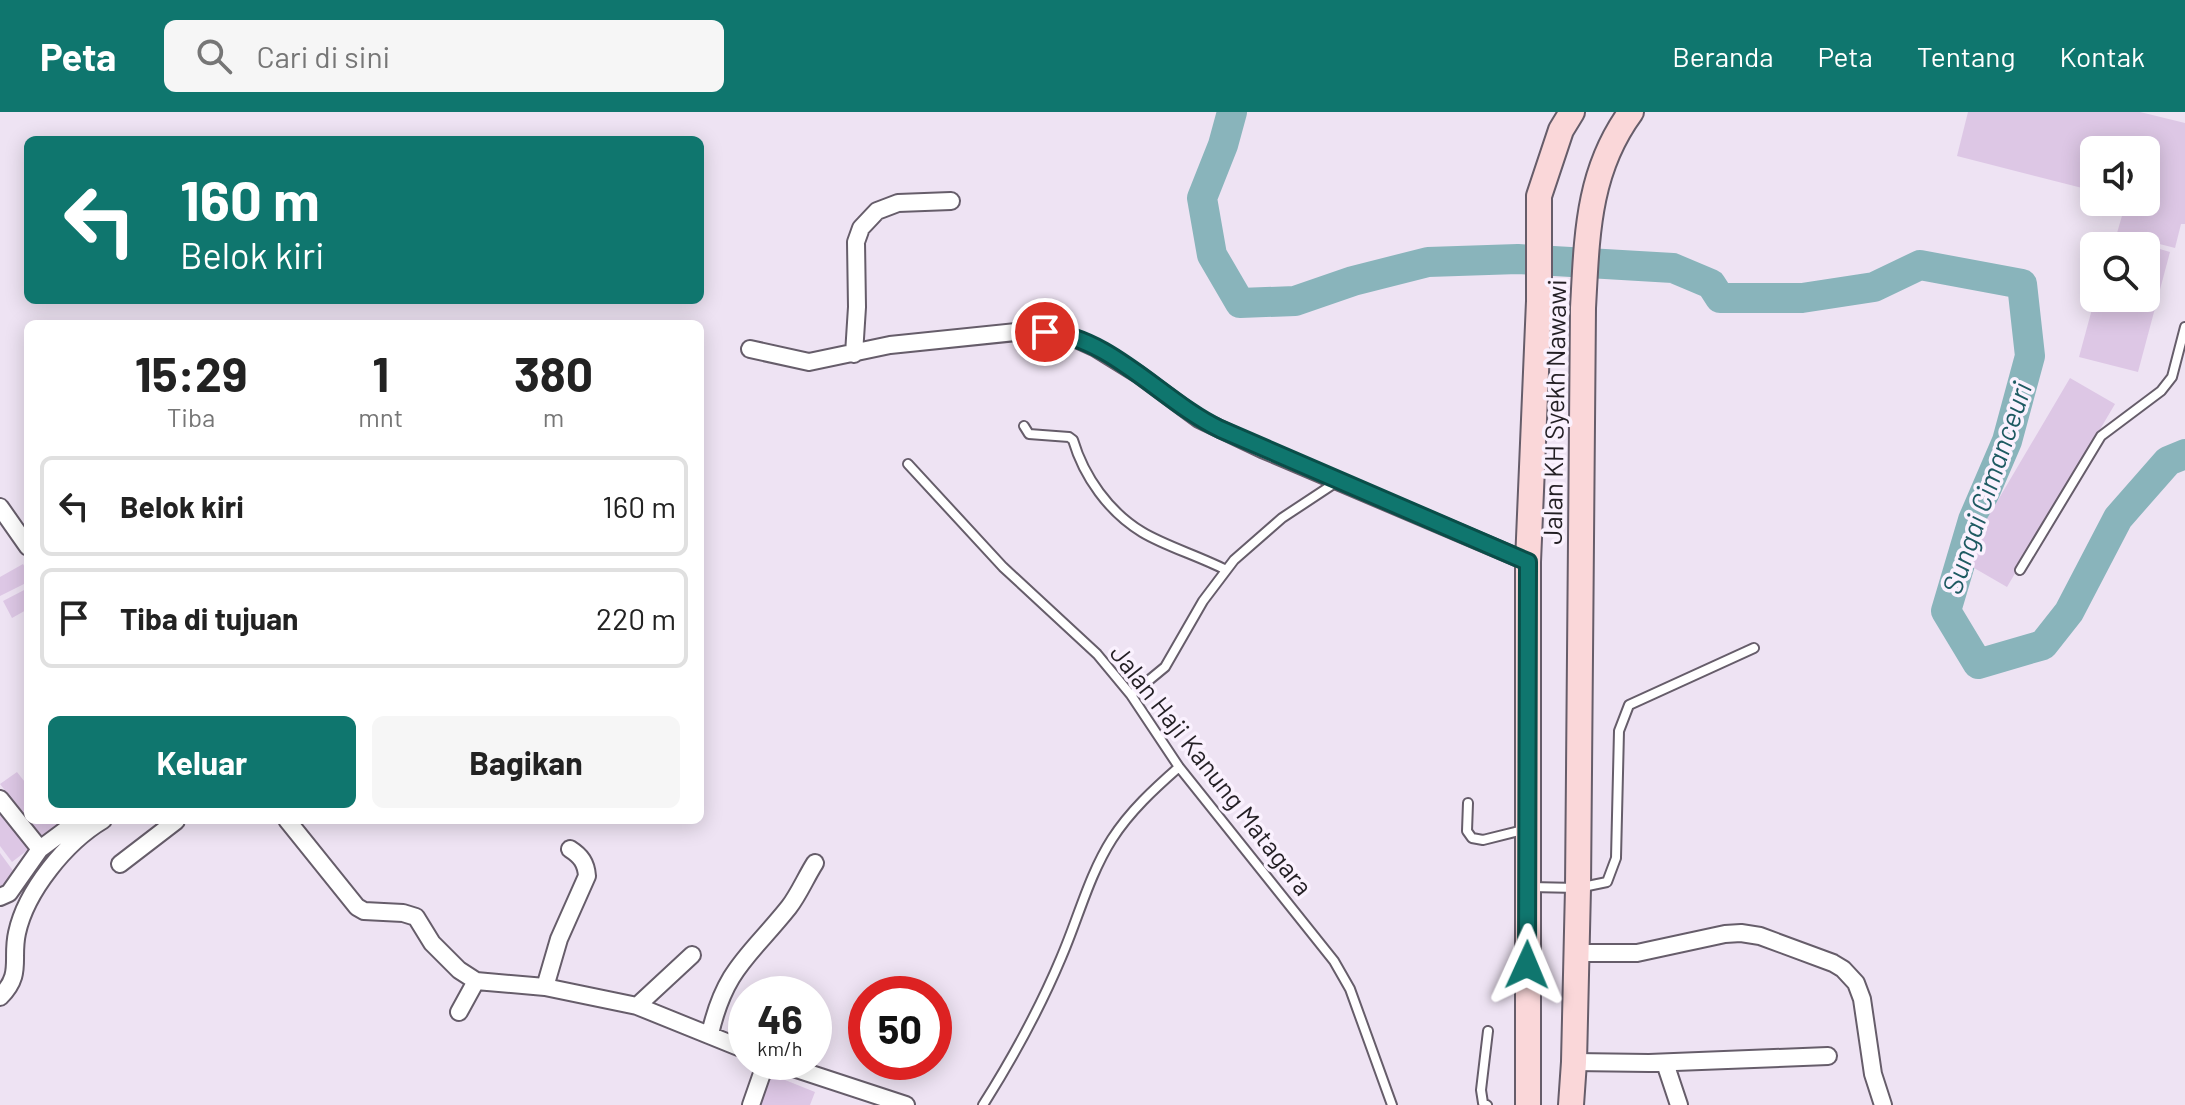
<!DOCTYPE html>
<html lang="id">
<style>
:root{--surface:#fff;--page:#f6f6f6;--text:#222;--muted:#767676;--line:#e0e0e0;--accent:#0f766e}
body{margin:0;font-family:Barlow,sans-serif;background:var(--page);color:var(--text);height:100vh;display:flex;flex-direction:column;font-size:30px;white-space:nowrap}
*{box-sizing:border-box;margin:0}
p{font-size:26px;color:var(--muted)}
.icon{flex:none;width:44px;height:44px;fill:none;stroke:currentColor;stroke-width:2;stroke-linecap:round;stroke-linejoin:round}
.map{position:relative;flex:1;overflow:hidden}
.panel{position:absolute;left:24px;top:208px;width:680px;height:504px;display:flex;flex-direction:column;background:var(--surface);border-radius:12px;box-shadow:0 4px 20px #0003}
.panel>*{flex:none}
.hud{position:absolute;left:24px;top:24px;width:680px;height:168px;border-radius:12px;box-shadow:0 4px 20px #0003;background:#0f766e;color:#fff;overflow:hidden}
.buttons{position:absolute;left:2080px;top:24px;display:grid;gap:16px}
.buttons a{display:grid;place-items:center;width:80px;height:80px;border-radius:12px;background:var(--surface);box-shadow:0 4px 20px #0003;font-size:40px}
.speed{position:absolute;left:728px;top:864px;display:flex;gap:16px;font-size:40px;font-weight:700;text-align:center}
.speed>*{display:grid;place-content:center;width:104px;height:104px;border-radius:50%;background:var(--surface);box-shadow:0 4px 20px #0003;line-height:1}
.speed small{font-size:20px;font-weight:400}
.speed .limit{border:12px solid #d22;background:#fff;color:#111}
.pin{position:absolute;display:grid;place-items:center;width:68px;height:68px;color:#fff;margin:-34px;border:4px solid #fff;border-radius:50%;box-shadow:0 2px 8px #0007}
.me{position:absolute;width:88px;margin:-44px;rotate:1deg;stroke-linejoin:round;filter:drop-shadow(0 0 6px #0008)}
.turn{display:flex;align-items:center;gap:28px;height:168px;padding:0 24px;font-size:36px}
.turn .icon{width:104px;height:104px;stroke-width:2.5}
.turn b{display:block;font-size:56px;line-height:68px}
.eta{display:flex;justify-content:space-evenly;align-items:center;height:136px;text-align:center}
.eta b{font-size:48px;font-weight:700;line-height:56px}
.cta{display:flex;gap:16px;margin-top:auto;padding:16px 24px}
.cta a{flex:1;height:92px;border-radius:12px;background:var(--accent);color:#fff;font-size:32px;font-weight:700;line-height:92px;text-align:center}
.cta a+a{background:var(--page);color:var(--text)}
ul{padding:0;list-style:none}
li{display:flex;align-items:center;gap:24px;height:100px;margin:0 16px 12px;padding:0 8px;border:4px solid var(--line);border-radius:12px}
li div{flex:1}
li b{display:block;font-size:30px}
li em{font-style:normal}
header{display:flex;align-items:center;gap:48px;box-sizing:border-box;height:112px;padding:0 40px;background:var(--accent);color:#fff}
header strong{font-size:38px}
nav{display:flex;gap:44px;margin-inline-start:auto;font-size:28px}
.search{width:560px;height:72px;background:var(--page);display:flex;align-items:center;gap:20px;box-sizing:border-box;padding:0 28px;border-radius:12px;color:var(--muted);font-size:30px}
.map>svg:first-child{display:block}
</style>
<header>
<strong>Peta</strong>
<div class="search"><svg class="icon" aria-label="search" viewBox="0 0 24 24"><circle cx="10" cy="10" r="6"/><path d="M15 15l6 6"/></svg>Cari di sini</div>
<nav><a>Beranda</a><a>Peta</a><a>Tentang</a><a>Kontak</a></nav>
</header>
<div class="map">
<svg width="2185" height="993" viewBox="0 0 2185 993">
<rect width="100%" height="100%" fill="#eee3f3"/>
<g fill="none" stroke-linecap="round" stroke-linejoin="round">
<!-- river -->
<path stroke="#89b4bb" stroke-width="30" d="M1232,0L1223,33L1202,86L1212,143L1240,191L1295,189L1353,169L1428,150L1518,147L1673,156L1711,172L1720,186H1802L1874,175L1920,153L2022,172L2030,244L2007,329L1973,408L1946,499L1978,552L2043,533L2069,500L2118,406L2168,349L2185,342"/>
</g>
<!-- building -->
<path fill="#ddc7e5" d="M1968,0H2140L2185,11V112H2181L2175,136L2117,121L2126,90H2146V38H2094V79L1957,44Z
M2112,124L2145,133V134H2109Z
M2146,133L2170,140L2138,260L2079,245L2095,186H2146Z
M2070,266L2115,292L2007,475L1962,449Z
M23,452L28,461V470L0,484V465Z
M28,476V497L12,506L3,489Z
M17,660L28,674V708H54L60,715L43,728L0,672Z
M0,699L29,737L12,750L0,734Z
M0,741L17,764L0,777Z
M770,962L815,980L810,993H757Z"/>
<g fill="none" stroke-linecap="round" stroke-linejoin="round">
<!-- service casing -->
<g stroke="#665d6a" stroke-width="12">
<path id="service" d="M1024,314L1029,322L1069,325L1073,328C1084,365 1109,400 1142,420C1165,434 1199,444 1226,458
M908,352L1003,455L1097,542L1131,583L1179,655L1334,849L1350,877L1392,993
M2020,458L2101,324L2161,279L2172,265L2185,215
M1131,583L1165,555L1203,489L1234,448L1282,406L1338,369
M1468,691L1467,719L1472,726L1483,728L1527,717
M1530,775L1578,776L1607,770L1616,746L1619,619L1629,593L1754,536
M983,993C1012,947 1040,896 1061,846C1078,807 1089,763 1112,727C1130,699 1154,677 1179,655
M1487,993L1483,991L1481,978L1488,919"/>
</g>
<!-- minor casing -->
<g stroke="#665d6a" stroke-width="20">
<path id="minor" d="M750,237L809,250L890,233L1026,219L1063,221L1096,236L1138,262L1199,307L1262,337L1528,450
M854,242L857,195L856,130L861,116L877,99L898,91L951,89
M0,395L28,435
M0,687L40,737
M287,708L357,795L364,799L403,801L416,805L432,831L459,858L476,869L545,875L637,894L746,938
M120,752L176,709
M0,785L9,781L40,737L79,708
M1577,841H1637L1725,822L1741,821L1760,824L1833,851L1843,857L1856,871L1862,887L1873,962L1883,993
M545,875L559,827L587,764C586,751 581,744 570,737
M0,885C23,862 11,848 17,821C26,779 66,730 103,708
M637,894L692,843
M459,900L476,869
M710,922C725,856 750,844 789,795C799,782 806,765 815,751
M775,950L906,993
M1574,950L1649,951L1828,944
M1665,951L1679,993
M751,993L766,950"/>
</g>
<!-- secondary casing -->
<g stroke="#665d6a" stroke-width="28">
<path id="secondary" d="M1528,993V450L1539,189V84L1561,18L1572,0
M1571,993L1574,950L1578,776L1583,196C1587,125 1587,60 1631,0"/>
</g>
<!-- service -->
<use href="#service" stroke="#fff" stroke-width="8"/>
<!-- minor -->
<use href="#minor" stroke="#fff" stroke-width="16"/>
<!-- secondary -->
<use href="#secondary" stroke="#fad7d9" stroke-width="24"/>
</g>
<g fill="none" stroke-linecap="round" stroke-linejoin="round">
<!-- route casing -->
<g stroke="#0a4d48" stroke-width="20">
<path id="route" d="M1045,220C1110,224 1163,290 1220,317L1528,450L1527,853"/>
</g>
<!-- route -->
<use href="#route" stroke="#0f766e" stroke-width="14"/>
</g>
<g text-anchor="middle" stroke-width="7" stroke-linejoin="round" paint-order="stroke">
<!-- street labels -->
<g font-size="26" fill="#231f24" stroke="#faf1fe">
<text transform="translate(1555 300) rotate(-89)" y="9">Jalan KH Syekh Nawawi</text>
<text transform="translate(1211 658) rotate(52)" y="9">Jalan Haji Kanung Matagara</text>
</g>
<!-- water labels -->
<g font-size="28" font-style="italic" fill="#1e5a62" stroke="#faf1fe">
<text transform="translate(1987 376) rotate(-71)" y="10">Sungai Cimanceuri</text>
</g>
</g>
</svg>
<div class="buttons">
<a><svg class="icon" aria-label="sound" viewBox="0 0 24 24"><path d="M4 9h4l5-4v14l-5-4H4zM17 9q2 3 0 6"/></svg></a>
<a><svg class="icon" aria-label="search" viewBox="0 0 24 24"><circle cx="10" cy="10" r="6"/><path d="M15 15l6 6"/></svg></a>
</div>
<div class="speed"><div>46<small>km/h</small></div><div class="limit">50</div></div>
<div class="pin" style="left:1045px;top:220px;background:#d93025"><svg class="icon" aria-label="arrive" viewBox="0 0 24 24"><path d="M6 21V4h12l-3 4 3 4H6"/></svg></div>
<svg class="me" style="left:1527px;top:853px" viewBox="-20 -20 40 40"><path d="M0-17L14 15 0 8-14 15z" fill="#0f766e" stroke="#fff" stroke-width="4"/></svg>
<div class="hud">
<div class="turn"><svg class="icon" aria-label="left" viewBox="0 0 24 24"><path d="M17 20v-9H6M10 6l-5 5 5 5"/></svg><div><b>160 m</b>Belok kiri</div></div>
</div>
<section class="panel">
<div class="eta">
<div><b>15:29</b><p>Tiba</p></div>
<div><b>1</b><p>mnt</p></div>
<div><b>380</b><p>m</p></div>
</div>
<ul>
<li><svg class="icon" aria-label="left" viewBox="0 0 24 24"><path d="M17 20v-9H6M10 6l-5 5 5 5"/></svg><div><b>Belok kiri</b></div><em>160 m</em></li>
<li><svg class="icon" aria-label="arrive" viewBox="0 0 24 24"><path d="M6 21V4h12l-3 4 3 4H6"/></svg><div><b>Tiba di tujuan</b></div><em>220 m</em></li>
</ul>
<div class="cta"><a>Keluar</a><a>Bagikan</a></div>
</section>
</div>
